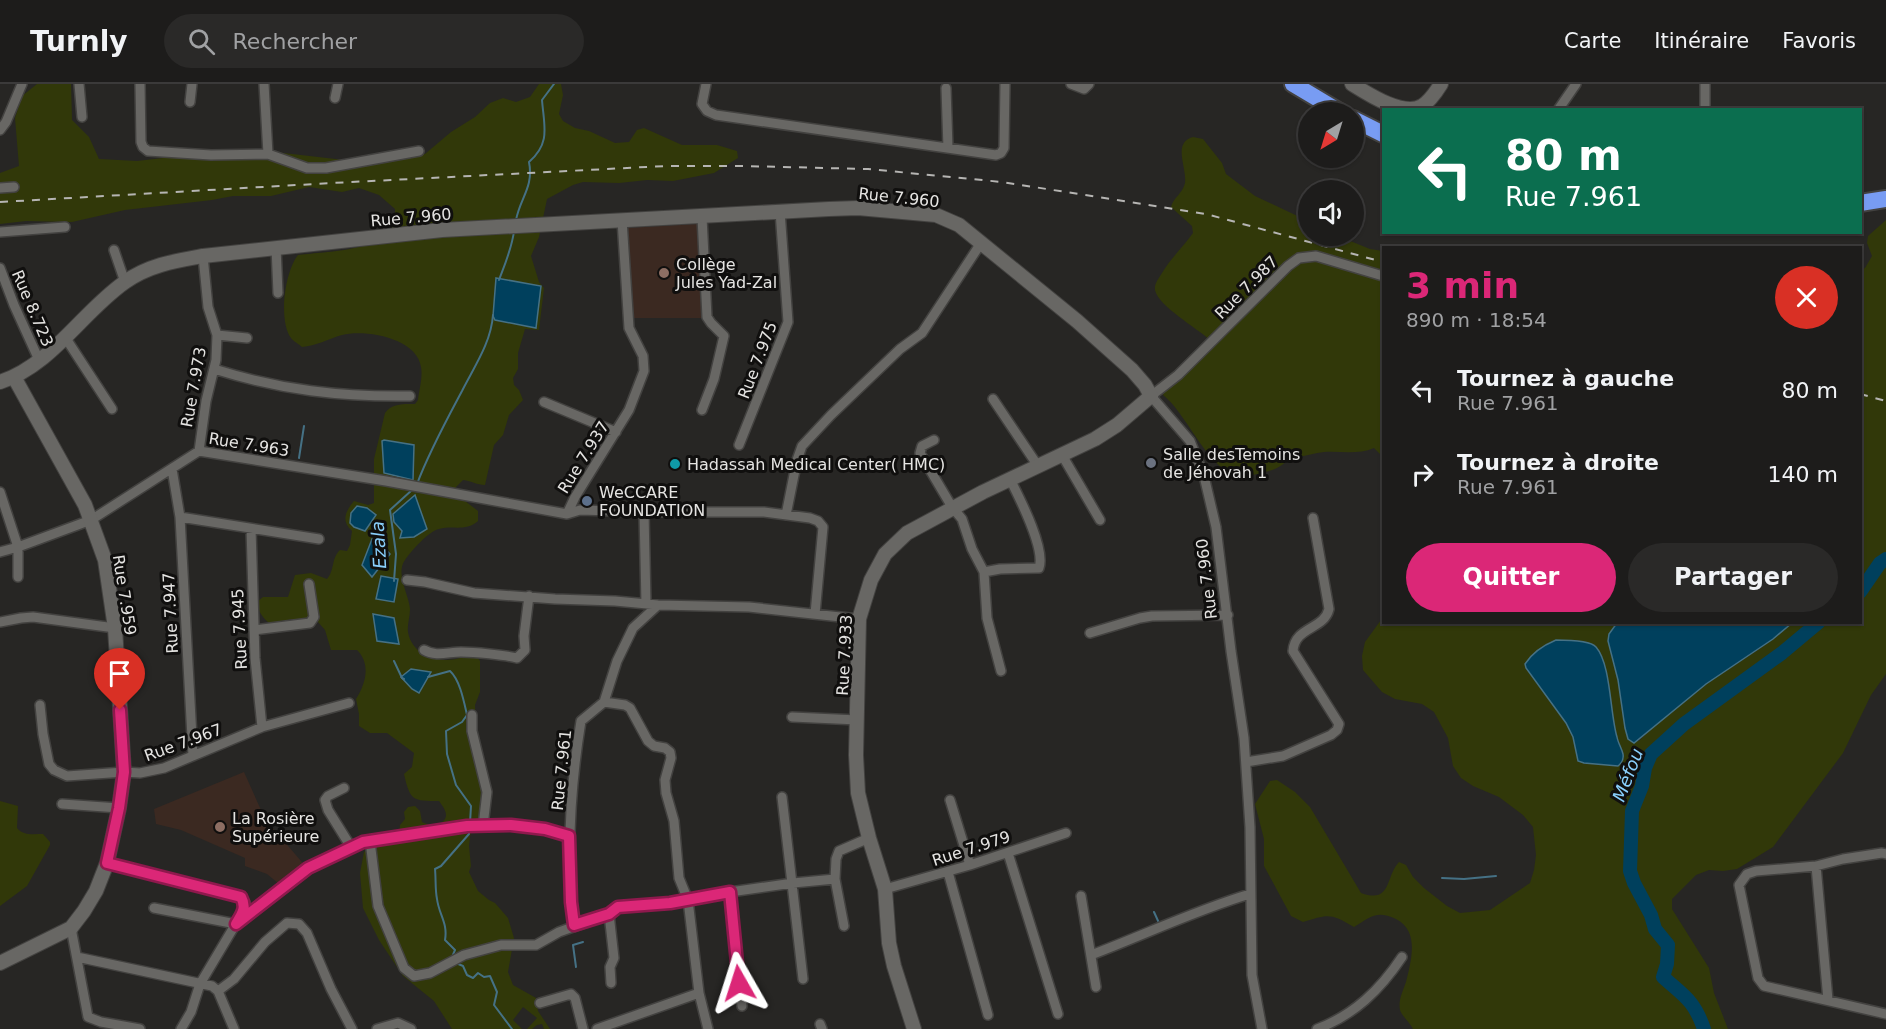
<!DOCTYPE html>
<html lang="fr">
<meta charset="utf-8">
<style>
:root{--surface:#1d1c1b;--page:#2a2928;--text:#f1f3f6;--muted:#a0a1a3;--line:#3b3a3a;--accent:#db2777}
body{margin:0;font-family:"DejaVu Sans",sans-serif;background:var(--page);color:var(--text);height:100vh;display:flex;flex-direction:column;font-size:22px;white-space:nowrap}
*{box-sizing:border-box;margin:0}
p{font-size:20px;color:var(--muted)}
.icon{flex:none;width:33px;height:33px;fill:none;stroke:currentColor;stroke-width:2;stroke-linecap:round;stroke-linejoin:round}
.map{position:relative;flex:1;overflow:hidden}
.details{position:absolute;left:1382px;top:162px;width:480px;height:378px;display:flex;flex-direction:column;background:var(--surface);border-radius:0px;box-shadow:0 2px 4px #0004,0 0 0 2px var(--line)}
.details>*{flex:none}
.top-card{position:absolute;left:1382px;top:24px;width:480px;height:126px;border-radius:0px;box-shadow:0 2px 4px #0004,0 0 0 2px var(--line);background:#0b6e4f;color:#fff;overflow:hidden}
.needle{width:39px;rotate:218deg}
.controls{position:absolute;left:1298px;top:18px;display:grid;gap:12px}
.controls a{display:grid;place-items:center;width:66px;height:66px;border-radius:50%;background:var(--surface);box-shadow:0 2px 4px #0004,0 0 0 2px var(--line);font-size:30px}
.pin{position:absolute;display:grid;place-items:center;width:51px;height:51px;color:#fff;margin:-62px -26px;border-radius:50% 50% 50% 0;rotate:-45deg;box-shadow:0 0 6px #0007}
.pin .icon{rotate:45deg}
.me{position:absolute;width:66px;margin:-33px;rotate:354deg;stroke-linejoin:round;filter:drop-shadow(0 0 4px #0008)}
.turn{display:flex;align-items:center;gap:21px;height:126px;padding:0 24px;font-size:27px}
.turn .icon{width:78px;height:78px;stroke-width:2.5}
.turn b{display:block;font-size:42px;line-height:51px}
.round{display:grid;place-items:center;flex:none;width:63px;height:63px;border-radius:32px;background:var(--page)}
.summary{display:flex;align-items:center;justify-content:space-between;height:102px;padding:0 24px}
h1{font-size:36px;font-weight:600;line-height:45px;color:var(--accent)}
.button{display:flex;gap:12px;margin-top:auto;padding:12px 24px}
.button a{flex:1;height:69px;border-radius:36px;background:var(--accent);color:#fff;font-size:24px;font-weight:600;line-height:69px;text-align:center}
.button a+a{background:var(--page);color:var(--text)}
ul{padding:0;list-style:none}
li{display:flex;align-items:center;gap:18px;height:84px;padding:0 24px}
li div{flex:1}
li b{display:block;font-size:22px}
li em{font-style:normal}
header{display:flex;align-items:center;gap:36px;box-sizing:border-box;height:84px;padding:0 30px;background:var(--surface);border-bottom:2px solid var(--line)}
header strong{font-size:28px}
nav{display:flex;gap:33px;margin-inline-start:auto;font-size:21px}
.search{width:420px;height:54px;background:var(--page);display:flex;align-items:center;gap:15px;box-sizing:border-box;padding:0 21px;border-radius:33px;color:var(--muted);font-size:22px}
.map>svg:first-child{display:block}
</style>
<header>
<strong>Turnly</strong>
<div class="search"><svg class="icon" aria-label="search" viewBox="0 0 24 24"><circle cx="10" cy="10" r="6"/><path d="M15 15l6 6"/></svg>Rechercher</div>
<nav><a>Carte</a><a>Itinéraire</a><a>Favoris</a></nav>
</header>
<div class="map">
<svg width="1886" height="945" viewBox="0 0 1886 945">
<rect width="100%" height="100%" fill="#272624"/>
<!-- education -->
<path fill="#3b2921" d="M697,140L702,234H631L625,144Z
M244,688L265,735L307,784L284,804L267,790L245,782V774L181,746L156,740L154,725Z"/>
<!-- green -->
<path fill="#313809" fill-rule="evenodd" d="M37,0H71L72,36L89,53L99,75L137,77L172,73L275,68L344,76L360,72L389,73L425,70L451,48L475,33L490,19L503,14L516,18L530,13L539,0H561L563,11L559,30L563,37L575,44L589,47L615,59L629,58L637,46L644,44L682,61H717L737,67L738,74L714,89L673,97L647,96L619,99L583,98L573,101L547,115L539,153L531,172L539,198L544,204L539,246L525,245L518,269V285L513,294L514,301L519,306L523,316L509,331L503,351L494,361L485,401C477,401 472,397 463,396L456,403V410L478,427V437C466,448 453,441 439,445C429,447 411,467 405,476C395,490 409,510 410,525C410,533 407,541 408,548C412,572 440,580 460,574L468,565L474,568L480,577V608L475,621L476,649L480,671L487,687L489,715L483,739L471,745L469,762L471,782L469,788L478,807L489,816L495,819L508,834L514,854L508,888L513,901L536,914L538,927L550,945H544L542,940L537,941L532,945H527L537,934L523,923L513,936L522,945H452L434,917L403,892L379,856L363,824L360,789L364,768L369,763L399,750L400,741L405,735L404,728L408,723L415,722L420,727L422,738L434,743C449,736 449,730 439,717C413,717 410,717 404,690L412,683L414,669L387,649H370L359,642V630L356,615C366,599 371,580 357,566H331L325,546L318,538L293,535L269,539C261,532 258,527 258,517L263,513H288L295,491L311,489L327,495C335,486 331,474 340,466L347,467L350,461L352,447C341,437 345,428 354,417L368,421L374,419V375L385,329C392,319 404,320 415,320L418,316C419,306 423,293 421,283C417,254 365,245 342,251C328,255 316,262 302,263C299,260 293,257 291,254C278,236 285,187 298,171C321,168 381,167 392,144C395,139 395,131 395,125L379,111L359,104L342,108L309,103L271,112H233L212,116L125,126L72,138L26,137L0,140V89L19,82L15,34L22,12ZM371,455L380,459L390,468L388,476L372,493L362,481Z
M1193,53L1203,55L1222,79L1226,90L1255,112L1308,137V152H1338L1370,165L1383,167V373L1374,364C1358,371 1341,367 1324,368C1315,369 1306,372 1297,373C1289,375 1284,380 1277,384C1268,388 1255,391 1245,392C1211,395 1189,331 1163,311L1166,304L1210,256C1197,244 1158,222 1155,206C1154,200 1159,194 1162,189C1171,174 1183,163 1193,149L1192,142L1171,123C1173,114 1183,109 1185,99C1187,83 1172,59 1193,53Z
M1886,136V590L1871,611L1843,669L1773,763L1737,785L1723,787L1709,786L1696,791L1672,815V825L1709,884L1714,909L1728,945H1413C1410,939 1402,932 1400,926C1398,916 1403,907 1406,898C1411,877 1420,847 1396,835C1376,826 1371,833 1354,843C1331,829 1328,830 1303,838L1291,832L1264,782V755L1255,720L1270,697L1277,696L1295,708L1310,723L1361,809C1392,820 1385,793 1399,778L1406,781L1413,793L1424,804L1447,822L1460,829L1490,826L1530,799L1534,786L1536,771L1533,743L1523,731L1499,713L1473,702L1461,694L1453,682L1448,654L1434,628L1422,620L1395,615L1382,608L1363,586L1362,572L1365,558L1381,536H1383V538L1617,539L1609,550L1608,557L1618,596L1628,655L1639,657C1659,636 1682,617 1706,600C1734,580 1767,563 1792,539L1860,538V186L1865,184L1872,172L1867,159L1868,152ZM1559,556C1570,557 1587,555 1595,562C1610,577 1611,631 1617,653C1618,659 1621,664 1623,670L1580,678L1578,676L1573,653L1566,639L1526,584C1529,569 1545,560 1559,556Z
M0,717L18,722L17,744C23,752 34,750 43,750L50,758V761L27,802L0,822Z"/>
<!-- water -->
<path fill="#00405d" stroke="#457185" stroke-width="1.5" d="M496,194L541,202L536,244L495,236L493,232Z
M384,356L414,361L413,396L384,389L382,357Z
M415,411L427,445L414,453L400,454L402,447L394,438L393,430Z
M357,422L367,424L376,431L365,447L354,443L350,439L351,429Z
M372,455L380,459L390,470L372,493L362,481Z
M381,492L398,495L394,518L376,515Z
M373,530L394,534L399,560L377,557Z
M1617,539V538L1792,539L1773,555L1706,600L1634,659L1628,655L1625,644L1618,596L1608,557L1609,550Z
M1556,556C1565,556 1590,556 1596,563C1611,580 1610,630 1617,653C1618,659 1622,665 1623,670C1624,676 1622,679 1618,682L1584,679L1578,677L1573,653L1566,639L1526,584L1525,580C1532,569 1544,561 1556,556Z
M411,585L431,588L419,609L412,605L401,593Z"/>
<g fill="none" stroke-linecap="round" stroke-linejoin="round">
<!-- stream -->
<path stroke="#457185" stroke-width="2" d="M516,136C520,114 534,103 529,78C551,59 544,42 542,16L554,0
M499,196C505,180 512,164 514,147
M299,374L304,342
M417,400C429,368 446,337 462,307C474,283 491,259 493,231
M394,497L396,470L390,426L412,406
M394,577L402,594L404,595
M428,593L450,587C460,596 464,618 467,631L462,638L446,647L447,670L456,701L471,722L470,739
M1442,794L1464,795L1496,792
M1154,828L1159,839
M452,873L455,866L445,856C448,839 439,831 437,815C435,805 436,795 435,785L441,782L469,750V745
M456,879L463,882L467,891L473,894L478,889L484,893L490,892L497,908L494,921L512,945
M576,883L573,861L583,858"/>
<!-- river -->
<path stroke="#00405d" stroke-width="14" d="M1860,508L1880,479L1886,475
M1704,945C1694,916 1684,912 1663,893L1667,880L1668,861L1655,845L1651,831L1634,799L1630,787L1632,727L1642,702L1645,684L1651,670L1684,640L1782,569L1819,538"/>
<!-- street casing -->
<g stroke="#434240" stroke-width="12">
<path id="street" d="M79,0L82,33
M140,0L141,58L143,63L148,67L211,71L268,70L307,84H326L419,67
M264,0L268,70
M706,0L702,20L707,27L716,31L996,71L1001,69L1004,64L1005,0
M1071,0L1084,5L1089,0
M1705,0V26
M946,4L948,64
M335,14L338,0
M190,18L192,0
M1558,26L1576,0
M0,46L6,38L22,0
M0,104L14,103
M702,133L707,233L711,239L724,252L714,295L702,326
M622,136L629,244L643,272L644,287L629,326L575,413L567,430L580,426L644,428H764L810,434L818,437L823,443L815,530
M0,148L65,143
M276,163L278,209
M114,166L125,198
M0,184L14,221L39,276
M217,251L247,254
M65,253L112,325
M214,285C281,306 340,313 410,312
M993,315L1038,382
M544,318L616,348
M934,356L922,362L920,369L952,423L962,435L972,465L984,488L987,534L1001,587
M739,361L788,238L780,127
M199,367L206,317L216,276L217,251L208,223L203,172
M1062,371L1100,436
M172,385L180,433L193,672
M644,428L646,520
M786,431L797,376L802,362L831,331L900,265L922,249L981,159
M180,433L319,455
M251,445L255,574L262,643
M0,468L18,463L0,408
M984,488L1000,485L1039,484C1046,465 1019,413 1010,395
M18,493V463L91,436L199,367L386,397L567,430
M407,496L425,498L474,509L555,515L615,517L658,521L749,523L859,535
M0,538L21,534L33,533L115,544
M254,546L310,539L314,533L309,500
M1090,549L1140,534L1152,532L1228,531
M424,566C436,573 448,568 461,568C475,568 504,571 517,574L525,566L524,552L529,512
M604,618L625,621L630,624L648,657L654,662L665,664L670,668L671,674L665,696L666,709L674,737L679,794L688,816L699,909L708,945
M40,621L43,650L49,680L54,686L67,692L124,688L140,689L164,684L262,643L349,619
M472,631V647L487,708L483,742
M792,633L858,636
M1246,678L1283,672L1331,651L1337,646L1339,640L1293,567C1295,542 1324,546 1329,525L1313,434
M344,704L328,712L325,716L328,726L351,763
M782,713L803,895
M950,716L970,781
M62,720L119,724
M370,757L378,822L404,884L414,892L430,889L464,871L501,861H536L559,848L609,830L618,823L670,819L730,808L793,799L835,795L836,775L839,767L869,754
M1008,769L1058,930
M1886,770L1882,769L1843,775L1816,782L1756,787L1747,790L1739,801L1758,894L1764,902L1886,930
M107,779L241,813L245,819L244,826L200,900L191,928L181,945
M1816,782L1828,916
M948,788L988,931
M835,795L844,842
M885,805L970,781L1066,749
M730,808L742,922
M1081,812L1096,903
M154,824L236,840L308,785L363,758L467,742L511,741L545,745L569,752
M609,830L614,874L610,883L611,899
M574,841C566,773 570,704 581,637L604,618L617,577L633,544L658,521
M71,844L88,933L101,938L140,945
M1091,871C1144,851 1196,826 1250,810
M77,873L212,902L218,907L234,945
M218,907L234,895L265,858L287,839L299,840L307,849L331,905L352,945
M540,919L571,910L575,914L583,945
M820,940L822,945
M377,945L398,939L411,945
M597,945L699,909
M1262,945L1252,891L1250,743L1244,654L1231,567L1216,443L1204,392L1190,357L1151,312L1178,291L1288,182L1299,174L1316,172L1383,192
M1317,945C1354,931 1380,906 1402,873"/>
</g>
<!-- secondary casing -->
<g stroke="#434240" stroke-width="16">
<path id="secondary" d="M1352,0C1368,10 1403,33 1422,22C1430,17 1436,8 1441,0
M0,298C52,281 82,228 125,198C149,181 175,177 203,172L442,146L829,125L858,124L936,131L959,141L1077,237L1132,286L1145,301L1151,312L1117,341L1095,355L983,408L907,449L885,470L871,496L859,535L856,671L858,709L869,754L885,805L889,859L894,882L914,945
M0,879L71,844L84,827L96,807L107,779L119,724L124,688L115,544L105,476L85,421L14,293"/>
</g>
<!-- highway casing -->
<g stroke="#434240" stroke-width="20">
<path id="highway" d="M1293,0L1340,28
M1353,35L1383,50
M1860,119L1886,115"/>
</g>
<!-- street -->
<use href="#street" stroke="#686764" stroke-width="9"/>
<!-- secondary -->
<use href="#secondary" stroke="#686764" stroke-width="14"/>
<!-- highway -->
<use href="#highway" stroke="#789cf3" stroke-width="16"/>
<!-- rail -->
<path stroke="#b6b5b3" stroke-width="2" stroke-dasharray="8 8" stroke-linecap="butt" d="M0,118L332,99L666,82H741L868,85L1002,98L1206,130L1383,178
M1860,310L1886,317"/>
</g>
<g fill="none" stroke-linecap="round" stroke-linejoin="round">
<!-- route casing -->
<g stroke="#8e194d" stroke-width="15">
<path id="route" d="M120,626L124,688L119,724L107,779L241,813C247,824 242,830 236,840L308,784L363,758L467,742L511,741L545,745L569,752L571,818L574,841L609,830L618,823L670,819L730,808L739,899"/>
</g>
<!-- route -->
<use href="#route" stroke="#db2777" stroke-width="10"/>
</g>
<!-- markers -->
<g fill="#8d6e63" stroke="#100f0e" stroke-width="2">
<circle cx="664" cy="189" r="6"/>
<circle cx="220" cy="743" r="6"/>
</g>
<circle fill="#6b7280" stroke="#100f0e" stroke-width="2" cx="1151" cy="379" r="6"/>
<circle fill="#0f9aa8" stroke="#100f0e" stroke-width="2" cx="675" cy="380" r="6"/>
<circle fill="#5c6f8a" stroke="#100f0e" stroke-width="2" cx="587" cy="417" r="6"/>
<g text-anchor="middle" stroke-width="6" stroke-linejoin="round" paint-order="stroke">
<!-- street labels -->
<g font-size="16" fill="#e5e4e2" stroke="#100f0e">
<text transform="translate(899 113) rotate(6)" y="6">Rue 7.960</text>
<text transform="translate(411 133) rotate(-5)" y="6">Rue 7.960</text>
<text transform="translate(1246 203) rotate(-45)" y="6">Rue 7.987</text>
<text transform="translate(33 224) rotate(67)" y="6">Rue 8.723</text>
<text transform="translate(757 276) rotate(-69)" y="6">Rue 7.975</text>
<text transform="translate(193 303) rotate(-80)" y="6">Rue 7.973</text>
<text transform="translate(249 360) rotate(9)" y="6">Rue 7.963</text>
<text transform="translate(583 373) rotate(-58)" y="6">Rue 7.937</text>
<text transform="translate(1206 495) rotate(-97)" y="6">Rue 7.960</text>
<text transform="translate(125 511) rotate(81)" y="6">Rue 7.959</text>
<text transform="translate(170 529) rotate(-93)" y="6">Rue 7.947</text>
<text transform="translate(239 545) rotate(-93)" y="6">Rue 7.945</text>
<text transform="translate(844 571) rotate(-87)" y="6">Rue 7.933</text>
<text transform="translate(183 658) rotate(-20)" y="6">Rue 7.967</text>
<text transform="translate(561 686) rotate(-84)" y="6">Rue 7.961</text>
<text transform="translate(971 764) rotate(-18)" y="6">Rue 7.979</text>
</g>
<!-- poi labels -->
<g font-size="16" fill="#e5e4e2" stroke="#100f0e" text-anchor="start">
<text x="676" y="186">Collège<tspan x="676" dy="18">Jules Yad-Zal</tspan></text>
<text x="1163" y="376">Salle desTemoins<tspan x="1163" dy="18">de Jéhovah 1</tspan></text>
<text x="687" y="386">Hadassah Medical Center( HMC)</text>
<text x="599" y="414">WeCCARE<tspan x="599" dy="18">FOUNDATION</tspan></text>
<text x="232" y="740">La Rosière<tspan x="232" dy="18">Supérieure</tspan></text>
</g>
<!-- water labels -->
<g font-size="18" font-style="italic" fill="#89cffc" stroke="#100f0e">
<text transform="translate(379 461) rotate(-93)" y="6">Ezala</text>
<text transform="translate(1628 691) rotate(-69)" y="6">Méfou</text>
</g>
</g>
</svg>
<div class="controls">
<a><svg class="needle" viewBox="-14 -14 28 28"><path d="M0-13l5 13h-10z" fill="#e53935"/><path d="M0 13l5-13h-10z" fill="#a0a1a3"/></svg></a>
<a><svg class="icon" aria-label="sound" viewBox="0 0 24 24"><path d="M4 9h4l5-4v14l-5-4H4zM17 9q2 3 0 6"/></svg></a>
</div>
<div class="pin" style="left:120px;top:626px;background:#d93025"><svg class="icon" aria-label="arrive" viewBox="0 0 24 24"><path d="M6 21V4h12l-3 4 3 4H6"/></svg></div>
<svg class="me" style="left:739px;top:899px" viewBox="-20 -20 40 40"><path d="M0-17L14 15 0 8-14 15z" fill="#db2777" stroke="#fff" stroke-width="4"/></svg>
<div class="top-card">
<div class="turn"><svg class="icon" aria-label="left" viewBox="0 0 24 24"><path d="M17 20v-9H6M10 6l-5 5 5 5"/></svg><div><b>80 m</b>Rue 7.961</div></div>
</div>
<section class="details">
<div class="summary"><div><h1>3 min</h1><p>890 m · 18:54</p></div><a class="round" style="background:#d93025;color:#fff"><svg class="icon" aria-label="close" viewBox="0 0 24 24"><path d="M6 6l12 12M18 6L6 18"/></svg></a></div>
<ul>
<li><svg class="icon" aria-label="left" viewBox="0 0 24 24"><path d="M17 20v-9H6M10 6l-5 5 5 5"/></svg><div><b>Tournez à gauche</b><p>Rue 7.961</p></div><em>80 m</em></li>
<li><svg class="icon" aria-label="right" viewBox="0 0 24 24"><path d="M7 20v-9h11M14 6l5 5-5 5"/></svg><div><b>Tournez à droite</b><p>Rue 7.961</p></div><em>140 m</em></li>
</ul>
<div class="button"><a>Quitter</a><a>Partager</a></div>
</section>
</div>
